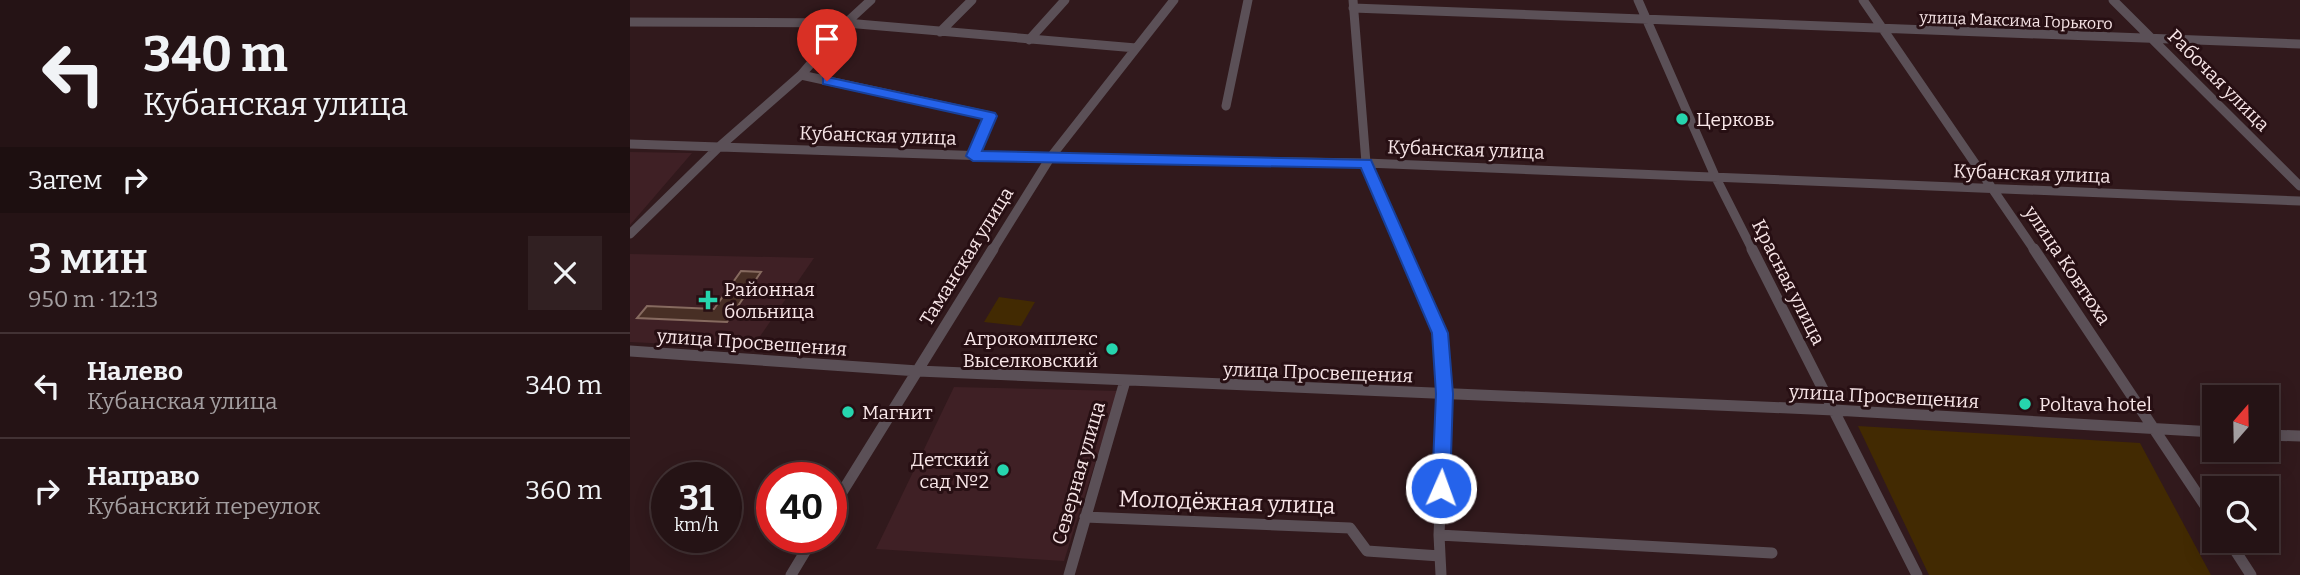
<!DOCTYPE html>
<html lang="ru">
<meta charset="utf-8">
<style>
:root{--surface:#251315;--page:#312022;--text:#f1f3f6;--muted:#a39ea0;--line:#423234}
body{margin:0;font-family:Bitter,serif;background:var(--page);color:var(--text);height:100vh;display:flex;flex-direction:column;font-size:26px;white-space:nowrap}
*{box-sizing:border-box;margin:0}
p{font-size:23px;color:var(--muted)}
.icon{flex:none;width:38px;height:38px;fill:none;stroke:currentColor;stroke-width:2;stroke-linecap:round;stroke-linejoin:round}
.map{position:relative;flex:1;overflow:hidden}
.panel{display:flex;flex-direction:column;background:var(--surface);width:630px}
.panel>*{flex:none}
.guide{background:#251315;color:var(--text);overflow:hidden}
.needle{width:46px;rotate:20deg}
.buttons{position:absolute;left:1572px;top:385px;display:grid;gap:14px}
.buttons a{display:grid;place-items:center;width:77px;height:77px;border-radius:0px;background:var(--surface);box-shadow:0 4px 18px #0003,0 0 0 2px var(--line);font-size:35px}
.speed{position:absolute;left:21px;top:462px;display:flex;gap:14px;font-size:35px;font-weight:700;text-align:center}
.speed>*{display:grid;place-content:center;width:91px;height:91px;border-radius:50%;background:var(--surface);box-shadow:0 4px 18px #0003,0 0 0 2px var(--line);line-height:1}
.speed small{font-size:18px;font-weight:400}
.speed .limit{border:10px solid #d22;background:#fff;color:#111}
.pin{position:absolute;display:grid;place-items:center;width:60px;height:60px;color:#fff;margin:-72px -30px;border-radius:50% 50% 50% 0;rotate:-45deg;box-shadow:0 0 7px #0007}
.pin .icon{rotate:45deg}
.me{position:absolute;width:77px;margin:-38px;rotate:2deg;stroke-linejoin:round;filter:drop-shadow(0 0 5px #0008)}
.turn{display:flex;align-items:center;gap:24px;height:147px;padding:0 28px;font-size:32px}
.turn .icon{width:91px;height:91px;stroke-width:2.5}
.turn b{display:block;font-size:49px;line-height:60px}
.then{display:flex;align-items:center;height:66px;padding:0 28px;background:#0003;gap:14px;font-size:26px}
.round{display:grid;place-items:center;flex:none;width:74px;height:74px;border-radius:0px;background:var(--page)}
.head{display:flex;align-items:center;justify-content:space-between;height:119px;padding:0 28px}
h1{font-size:42px;font-weight:600;line-height:52px}
ul{padding:0;list-style:none}
li{display:flex;align-items:center;gap:21px;height:105px;padding:0 28px;border-top:2px solid var(--line)}
li div{flex:1}
li b{display:block;font-size:26px}
li em{font-style:normal}
main{display:flex;flex:1;min-height:0}
.map>svg:first-child{display:block}
</style>
<main>
<section class="panel">
<div class="guide">
<div class="turn"><svg class="icon" aria-label="left" viewBox="0 0 24 24"><path d="M17 20v-9H6M10 6l-5 5 5 5"/></svg><div><b>340 m</b>Кубанская улица</div></div>
<div class="then">Затем<svg class="icon" aria-label="right" viewBox="0 0 24 24"><path d="M7 20v-9h11M14 6l5 5-5 5"/></svg></div>
</div>
<div class="head"><div><h1>3 мин</h1><p>950 m · 12:13</p></div><a class="round"><svg class="icon" aria-label="close" viewBox="0 0 24 24"><path d="M6 6l12 12M18 6L6 18"/></svg></a></div>
<ul>
<li><svg class="icon" aria-label="left" viewBox="0 0 24 24"><path d="M17 20v-9H6M10 6l-5 5 5 5"/></svg><div><b>Налево</b><p>Кубанская улица</p></div><em>340 m</em></li>
<li><svg class="icon" aria-label="right" viewBox="0 0 24 24"><path d="M7 20v-9h11M14 6l5 5-5 5"/></svg><div><b>Направо</b><p>Кубанский переулок</p></div><em>360 m</em></li>
</ul>
</section>
<div class="map">
<svg width="1670" height="575" viewBox="0 0 1670 575">
<rect width="100%" height="100%" fill="#31191c"/>
<!-- built -->
<path fill="#3f2025" d="M0,152L62,153L0,225Z
M0,254L184,258L122,348L0,342Z
M324,387L488,391L434,561L246,549Z"/>
<!-- green -->
<path fill="#422a02" d="M369,297L405,302L391,326L354,322Z
M1228,426L1510,443L1581,575H1299Z"/>
<!-- building -->
<path fill="#482f25" stroke="#866a5f" stroke-width="2" d="M111,271L131,272L97,322L7,318L17,306L84,309Z"/>
<g fill="none" stroke-linecap="round" stroke-linejoin="round">
<!-- minor-far1 -->
<path stroke="#5b5057" stroke-width="9" d="M723,0L736,163L774,251
M1008,0L1085,176L1123,251
M1233,0L1405,251
M1483,0L1670,186
M723,8L1670,44
M0,22L216,23L506,48
M310,32L342,0
M399,40L435,0
M171,75L360,116L343,156
M596,106L618,0
M0,144L420,158L736,163L1670,201
M0,234L89,147L171,75L216,23L241,0
M362,251L420,158L544,0"/>
<!-- minor -->
<path stroke="#5b5057" stroke-width="11" d="M774,249L810,333L815,394L809,535L811,575
M1122,249L1287,575
M1404,249L1584,519
M0,351L288,371L1204,410L1584,432
M1636,435L1670,436
M201,510L363,249
M455,517L720,528L737,551L810,556
M809,535L1142,553
M1599,541L1621,575
M161,575L184,537
M439,575L495,381"/>
</g>
<!-- route -->
<path fill="#2563eb" stroke="#184099" stroke-width="2" d="M197,77L365,113L367,116L352,151L741,160L818,333L823,394L820,488L818,494L811,497L804,494L802,488L806,394L802,333L731,168L343,161L336,156L352,119L193,84V78Z"/>
<!-- markers -->
<g fill="#26d5ae" stroke="#270f13" stroke-width="2.5">
<circle cx="1052" cy="119" r="7"/>
<path d="M74.5 289.5h7v7h7v7h-7v7h-7v-7h-7v-7h7z"/>
<circle cx="482" cy="349" r="7"/>
<circle cx="1395" cy="404" r="7"/>
<circle cx="218" cy="412" r="7"/>
<circle cx="373" cy="470" r="7"/>
</g>
<g text-anchor="middle" stroke-width="6" stroke-linejoin="round" paint-order="stroke">
<!-- far-street labels -->
<g font-size="16" fill="#f7e5e7" stroke="#270f13">
<text transform="translate(1386 20) rotate(2)" y="6">улица Максима Горького</text>
</g>
<!-- street labels -->
<g font-size="19" fill="#f7e5e7" stroke="#270f13">
<text transform="translate(1589 80) rotate(45)" y="7">Рабочая улица</text>
<text transform="translate(248 135) rotate(2)" y="7">Кубанская улица</text>
<text transform="translate(836 149) rotate(2)" y="7">Кубанская улица</text>
<text transform="translate(1402 173) rotate(2)" y="7">Кубанская улица</text>
<text transform="translate(336 256) rotate(-58)" y="7">Таманская улица</text>
<text transform="translate(1438 265) rotate(56)" y="7">улица Ковтюха</text>
<text transform="translate(1159 282) rotate(63)" y="7">Красная улица</text>
<text transform="translate(122 342) rotate(4)" y="7">улица Просвещения</text>
<text transform="translate(688 372) rotate(2)" y="7">улица Просвещения</text>
<text transform="translate(1254 396) rotate(3)" y="7">улица Просвещения</text>
<text transform="translate(448 473) rotate(-74)" y="7">Северная улица</text>
</g>
<!-- poi labels -->
<g font-size="19" fill="#f7e5e7" stroke="#270f13" text-anchor="start">
<text x="1066" y="126">Церковь</text>
<text x="94" y="296">Районная<tspan x="94" dy="22">больница</tspan></text>
<text x="468" y="345" text-anchor="end">Агрокомплекс<tspan x="468" dy="22">Выселковский</tspan></text>
<text x="1409" y="411">Poltava hotel</text>
<text x="232" y="419">Магнит</text>
<text x="359" y="466" text-anchor="end">Детский<tspan x="359" dy="22">сад №2</tspan></text>
</g>
<!-- near-street labels -->
<g font-size="23" fill="#f7e5e7" stroke="#270f13">
<text transform="translate(597 502) rotate(2)" y="8">Молодёжная улица</text>
</g>
</g>
</svg>
<div class="buttons">
<a><svg class="needle" viewBox="-14 -14 28 28"><path d="M0-13l5 13h-10z" fill="#e53935"/><path d="M0 13l5-13h-10z" fill="#a39ea0"/></svg></a>
<a><svg class="icon" aria-label="search" viewBox="0 0 24 24"><circle cx="10" cy="10" r="6"/><path d="M15 15l6 6"/></svg></a>
</div>
<div class="speed"><div>31<small>km/h</small></div><div class="limit">40</div></div>
<div class="pin" style="left:197px;top:81px;background:#d93025"><svg class="icon" aria-label="arrive" viewBox="0 0 24 24"><path d="M6 21V4h12l-3 4 3 4H6"/></svg></div>
<svg class="me" style="left:811px;top:488px" viewBox="-20 -20 40 40"><circle r="17" fill="#2563eb" stroke="#fff" stroke-width="3"/><path d="M0-11L8 9 0 5-8 9z" fill="#fff"/></svg>
</div>
</main>
